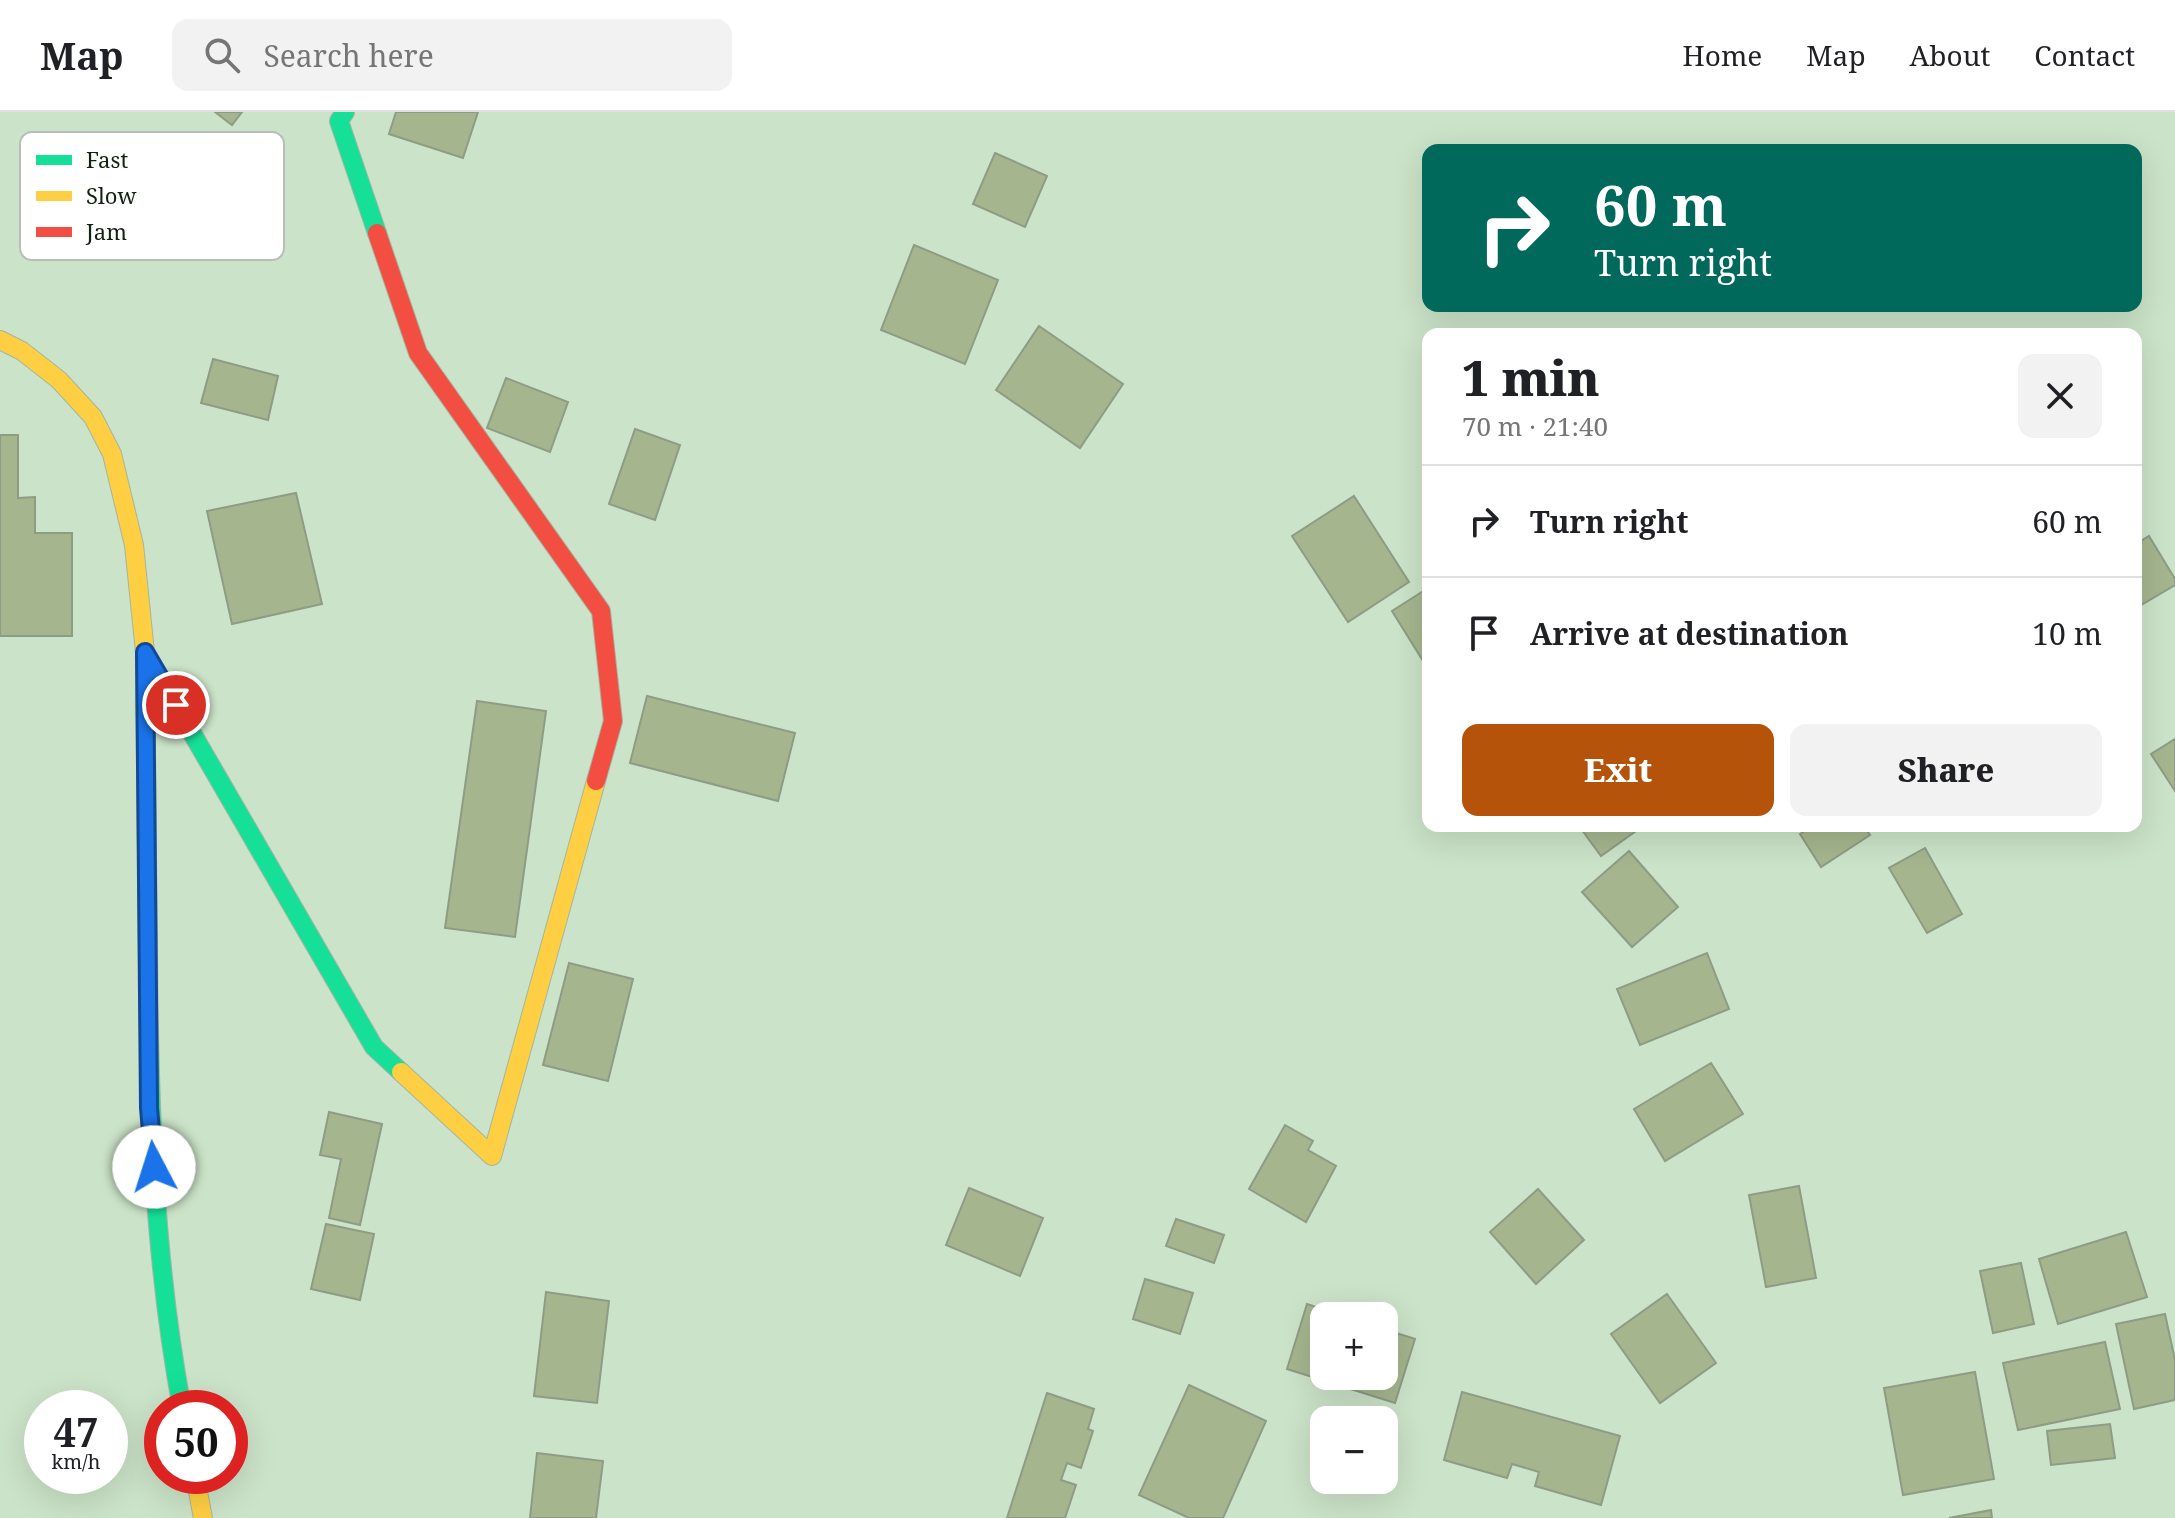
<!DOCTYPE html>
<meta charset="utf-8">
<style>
:root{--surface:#fff;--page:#f2f2f2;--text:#202124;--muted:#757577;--line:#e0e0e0;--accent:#b45309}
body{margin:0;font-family:"Noto Serif",serif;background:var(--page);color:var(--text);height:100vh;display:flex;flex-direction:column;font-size:30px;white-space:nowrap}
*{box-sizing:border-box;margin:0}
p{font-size:26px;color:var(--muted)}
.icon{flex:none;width:44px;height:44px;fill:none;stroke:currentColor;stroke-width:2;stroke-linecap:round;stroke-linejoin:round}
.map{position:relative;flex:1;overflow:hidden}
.panel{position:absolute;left:1422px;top:216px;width:720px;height:504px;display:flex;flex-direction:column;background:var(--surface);border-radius:16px;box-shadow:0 8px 32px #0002}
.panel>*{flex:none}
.top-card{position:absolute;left:1422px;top:32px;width:720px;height:168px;border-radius:16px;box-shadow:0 8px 32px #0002;background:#00695c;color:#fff;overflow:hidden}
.tools{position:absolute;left:1310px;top:1190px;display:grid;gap:16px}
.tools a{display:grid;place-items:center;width:88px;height:88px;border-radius:16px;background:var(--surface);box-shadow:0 8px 32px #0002;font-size:40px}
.speed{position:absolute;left:24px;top:1278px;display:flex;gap:16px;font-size:40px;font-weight:700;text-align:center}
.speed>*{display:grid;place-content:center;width:104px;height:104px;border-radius:50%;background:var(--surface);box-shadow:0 8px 32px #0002;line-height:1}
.speed small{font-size:20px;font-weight:400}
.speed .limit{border:12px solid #d22;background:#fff;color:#111}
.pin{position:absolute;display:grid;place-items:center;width:68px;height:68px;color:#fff;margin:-34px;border:4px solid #fff;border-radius:50%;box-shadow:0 2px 8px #0007}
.me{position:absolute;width:88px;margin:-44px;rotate:355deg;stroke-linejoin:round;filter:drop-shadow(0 0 6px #0008)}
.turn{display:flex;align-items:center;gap:28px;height:168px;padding:0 40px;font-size:36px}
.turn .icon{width:104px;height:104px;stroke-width:2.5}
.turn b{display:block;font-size:56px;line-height:68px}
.round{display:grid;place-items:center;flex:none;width:84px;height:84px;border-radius:16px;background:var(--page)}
.headline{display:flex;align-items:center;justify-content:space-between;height:136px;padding:0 40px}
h1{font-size:48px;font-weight:800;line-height:60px}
.button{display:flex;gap:16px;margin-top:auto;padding:16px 40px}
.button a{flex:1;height:92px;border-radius:16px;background:var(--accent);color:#fff;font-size:32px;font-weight:800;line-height:92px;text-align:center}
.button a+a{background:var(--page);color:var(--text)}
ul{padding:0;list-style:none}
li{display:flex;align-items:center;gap:24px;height:112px;padding:0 40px;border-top:2px solid var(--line)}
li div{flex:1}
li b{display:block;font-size:30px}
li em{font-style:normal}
header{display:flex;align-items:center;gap:48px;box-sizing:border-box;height:112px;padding:0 40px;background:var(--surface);border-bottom:2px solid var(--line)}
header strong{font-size:38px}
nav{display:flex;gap:44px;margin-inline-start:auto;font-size:28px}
.search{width:560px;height:72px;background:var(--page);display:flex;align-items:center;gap:20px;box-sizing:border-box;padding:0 28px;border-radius:16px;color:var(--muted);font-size:30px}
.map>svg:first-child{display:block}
</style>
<header>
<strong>Map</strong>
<div class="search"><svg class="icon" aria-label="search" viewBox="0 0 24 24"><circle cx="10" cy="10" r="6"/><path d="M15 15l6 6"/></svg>Search here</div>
<nav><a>Home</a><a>Map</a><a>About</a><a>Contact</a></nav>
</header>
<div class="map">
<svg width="2175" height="1406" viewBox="0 0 2175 1406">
<rect width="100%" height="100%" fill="#cbe3c8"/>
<!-- building -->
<path fill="#a5b68e" stroke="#8e9c85" stroke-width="2" d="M215,0H242L232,13Z
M396,0H478L463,46L389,22Z
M995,41L1047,64L1025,115L973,92Z
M914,133L998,168L965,252L881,218Z
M1039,214L1123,272L1080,336L996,278Z
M213,247L278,264L268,308L201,291Z
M506,266L568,290L550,340L487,316Z
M635,317L680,333L655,408L609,392Z
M0,323H18V386L35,385V421H72V524H0Z
M296,381L322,492L232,512L207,399Z
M1354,384L1409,470L1348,510L1292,424Z
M2149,424L2175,467V473L2136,496V432Z
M1428,476V557L1392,499Z
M647,584L795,621L778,689L630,651Z
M477,589L546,599L515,825L445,816Z
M2175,627V679L2151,642Z
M1579,714H1643L1601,744Z
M1813,714H1864L1870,723L1821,755L1800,722Z
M1925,736L1962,802L1927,821L1889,756Z
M1629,739L1678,795L1632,835L1582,780Z
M1707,841L1729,897L1640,933L1617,877Z
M569,851L633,867L608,969L543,953Z
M1711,951L1743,1002L1665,1049L1634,997Z
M329,1000L382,1012L360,1113L329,1106L341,1047L320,1043Z
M1285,1013L1313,1029L1308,1038L1336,1054L1306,1110L1249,1077Z
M1799,1074L1816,1166L1766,1175L1749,1083Z
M969,1076L1043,1106L1020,1164L946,1133Z
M1538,1077L1584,1128L1536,1172L1490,1120Z
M1176,1107L1224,1123L1214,1151L1166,1134Z
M326,1112L374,1122L360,1188L311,1177Z
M2126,1120L2147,1185L2058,1212L2039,1147Z
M2021,1151L2034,1212L1993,1221L1980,1159Z
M1145,1167L1193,1181L1180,1222L1133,1207Z
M546,1180L609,1189L597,1291L534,1284Z
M1667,1182L1716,1251L1660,1291L1611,1222Z
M1307,1192L1343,1204H1324V1264H1384V1217L1415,1227L1395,1291L1287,1257Z
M2165,1202L2175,1248V1288L2134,1297L2116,1212Z
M2105,1230L2120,1297L2018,1318L2003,1251Z
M1975,1260L1994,1367L1903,1383L1884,1276Z
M1189,1273L1266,1309L1223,1406H1189L1139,1383Z
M1462,1280L1620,1324L1601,1393L1535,1374L1539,1360L1512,1352L1507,1366L1444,1348Z
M1047,1281L1094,1297L1088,1317L1093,1319L1081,1356L1067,1351L1061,1368L1076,1373L1065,1406H1007Z
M2110,1312L2115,1346L2051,1353L2047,1319Z
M537,1341L603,1349L596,1406H530Z
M1991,1398L1992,1406H1949Z"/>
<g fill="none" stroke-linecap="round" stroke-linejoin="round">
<!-- fast casing -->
<g stroke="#a3b5a0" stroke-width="20">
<path id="fast" d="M345,0L339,9L377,121
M145,540L374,935L401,960
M148,843C149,994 154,1147 182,1296"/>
</g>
<!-- slow casing -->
<g stroke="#a3b5a0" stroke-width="20">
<path id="slow" d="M0,228L22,239L59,268L93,305L112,342L134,433L145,540L148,843
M401,960L492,1044L596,669
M195,1364L203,1406"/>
</g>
<!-- jam casing -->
<g stroke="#a3b5a0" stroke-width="20">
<path id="jam" d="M377,121L418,241L601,499L613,609L596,669"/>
</g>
<!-- fast -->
<use href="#fast" stroke="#16e098" stroke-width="18"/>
<!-- slow -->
<use href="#slow" stroke="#ffcf43" stroke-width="18"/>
<!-- jam -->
<use href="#jam" stroke="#f24e42" stroke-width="18"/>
</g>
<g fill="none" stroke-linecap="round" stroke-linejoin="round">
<!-- route casing -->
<g stroke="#114b97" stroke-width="20">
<path id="route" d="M154,1055L149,996L145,540L176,593"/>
</g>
<!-- route -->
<use href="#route" stroke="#1a73e8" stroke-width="14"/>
</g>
<!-- legend -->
<rect x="20" y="20" width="264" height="128" rx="12" fill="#fff" stroke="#b8bdb7" stroke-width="2"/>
<rect x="36" y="43" width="36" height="10" fill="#16e098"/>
<rect x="36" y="79" width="36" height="10" fill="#ffcf43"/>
<rect x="36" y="115" width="36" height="10" fill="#f24e42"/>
<g font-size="22" fill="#122210">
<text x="86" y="56">Fast</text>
<text x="86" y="92">Slow</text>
<text x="86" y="128">Jam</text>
</g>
</svg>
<div class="tools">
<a>+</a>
<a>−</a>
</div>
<div class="speed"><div>47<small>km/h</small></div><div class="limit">50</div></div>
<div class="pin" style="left:176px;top:593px;background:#d93025"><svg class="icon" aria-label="arrive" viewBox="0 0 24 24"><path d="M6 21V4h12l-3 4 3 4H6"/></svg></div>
<svg class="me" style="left:154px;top:1055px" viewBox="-20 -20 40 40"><circle r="19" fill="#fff"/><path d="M0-13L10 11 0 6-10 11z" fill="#1a73e8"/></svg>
<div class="top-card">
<div class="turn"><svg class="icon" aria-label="right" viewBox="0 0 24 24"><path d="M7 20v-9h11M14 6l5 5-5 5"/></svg><div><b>60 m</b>Turn right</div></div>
</div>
<section class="panel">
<div class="headline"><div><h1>1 min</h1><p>70 m · 21:40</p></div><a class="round"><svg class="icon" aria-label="close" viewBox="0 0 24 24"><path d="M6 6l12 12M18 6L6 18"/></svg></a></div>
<ul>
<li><svg class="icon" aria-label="right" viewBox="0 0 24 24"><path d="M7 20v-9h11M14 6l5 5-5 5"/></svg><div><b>Turn right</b></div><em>60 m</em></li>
<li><svg class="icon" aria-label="arrive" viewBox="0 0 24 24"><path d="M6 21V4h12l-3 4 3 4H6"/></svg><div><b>Arrive at destination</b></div><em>10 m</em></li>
</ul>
<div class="button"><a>Exit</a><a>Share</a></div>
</section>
</div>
